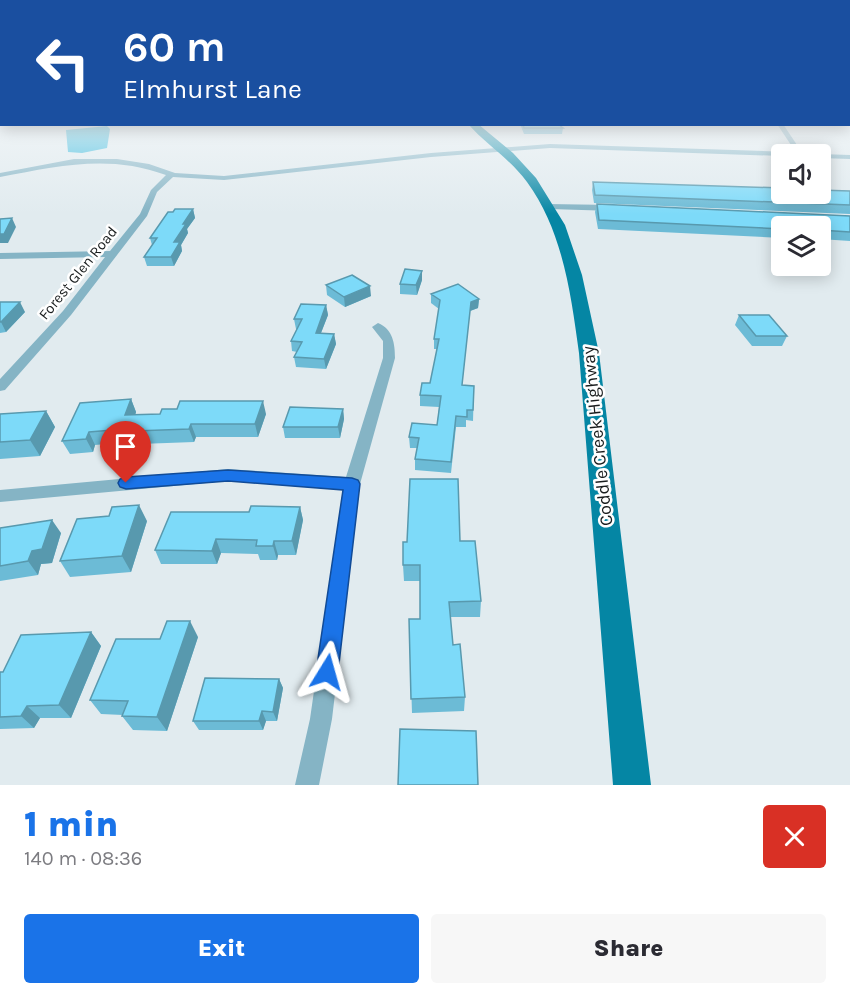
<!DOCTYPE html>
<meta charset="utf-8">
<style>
:root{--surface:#fff;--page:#f7f7f7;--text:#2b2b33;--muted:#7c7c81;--accent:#1a73e8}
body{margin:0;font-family:Karla,sans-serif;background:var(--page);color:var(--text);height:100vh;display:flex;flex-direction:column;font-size:22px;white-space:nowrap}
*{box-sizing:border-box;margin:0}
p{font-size:20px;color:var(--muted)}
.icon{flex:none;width:33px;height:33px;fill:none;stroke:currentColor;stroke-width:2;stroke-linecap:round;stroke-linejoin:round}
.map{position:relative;height:785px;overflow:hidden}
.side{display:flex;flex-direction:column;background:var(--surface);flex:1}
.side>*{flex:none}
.top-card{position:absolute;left:0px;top:0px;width:850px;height:126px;box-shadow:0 3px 15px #0003;background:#1a4fa0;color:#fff;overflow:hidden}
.controls{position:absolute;left:771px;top:144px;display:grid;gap:12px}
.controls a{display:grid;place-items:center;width:60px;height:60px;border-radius:6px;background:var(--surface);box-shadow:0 3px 15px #0003;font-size:30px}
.pin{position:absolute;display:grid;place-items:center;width:51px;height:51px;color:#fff;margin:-62px -26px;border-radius:50% 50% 50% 0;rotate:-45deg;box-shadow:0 0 6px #0007}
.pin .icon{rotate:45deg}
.me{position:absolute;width:66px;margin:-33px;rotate:8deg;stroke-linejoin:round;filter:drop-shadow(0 0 4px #0008)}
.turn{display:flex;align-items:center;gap:21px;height:126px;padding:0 24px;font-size:27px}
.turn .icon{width:78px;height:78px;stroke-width:2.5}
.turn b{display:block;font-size:42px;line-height:51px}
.round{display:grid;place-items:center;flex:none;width:63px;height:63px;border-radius:6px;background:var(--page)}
.head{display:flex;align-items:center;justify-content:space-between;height:102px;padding:0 24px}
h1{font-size:36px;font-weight:800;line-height:45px;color:var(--accent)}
.primary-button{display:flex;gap:12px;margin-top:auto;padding:12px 24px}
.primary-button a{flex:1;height:69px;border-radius:6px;background:var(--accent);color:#fff;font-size:24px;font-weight:800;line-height:69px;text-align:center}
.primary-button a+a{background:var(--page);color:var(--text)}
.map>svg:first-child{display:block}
</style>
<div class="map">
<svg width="850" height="785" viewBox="0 0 850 785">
<rect width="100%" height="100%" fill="#e1ebef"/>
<!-- water -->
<path fill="#29b4da" d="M107,126L110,129L107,148L82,153L68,152L66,130Z"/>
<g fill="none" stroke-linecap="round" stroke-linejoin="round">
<!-- minor -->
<path fill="#85b4c5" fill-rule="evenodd" d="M777,124H783L803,154H797Z
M550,144L792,152L795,154L782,156L550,148L431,157L224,180L173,177L157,192L147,216L71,315L5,390L0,391V379L63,311L105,257L0,259V253L110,251L140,214L151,190L166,175C109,154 58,166 0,177V173L74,159H117L149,164L175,173L224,176L431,153Z
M818,154H820L850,155V159L820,158V154Z
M547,204L614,205L618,208L614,211L550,209L546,206Z
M378,323C393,329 395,344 395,358L360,484L332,719L319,785H295L310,719L343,489L228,481L0,502V490L228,469L346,477L383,358V341L372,327Z"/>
<!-- primary -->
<path fill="#0586a4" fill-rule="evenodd" d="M468,124H478L513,153L536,178L565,225L582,275L599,353L651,785H613L579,353C571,295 563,231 527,182C510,159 487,145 468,124Z"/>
</g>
<!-- wall -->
<path fill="#6cbbd6" d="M520,124H558L563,128L562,134H524Z
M593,182L850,191V214L594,203L592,190Z
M597,204L850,216V241L820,239V226H782V238L598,229L595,212Z
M193,209L195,218L187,229L188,233L181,245L182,251L174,266H147L144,257L152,245L150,238L173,212Z
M422,280L417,295L400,294V284Z
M326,285L371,296L345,307L327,295Z
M431,294L479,299L478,308L470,311L462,385L474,386L473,421L466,420V427H456L451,473L415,470V459L417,448H410L409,437L437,425L439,407L420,406V395L430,383L437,349H434V339L439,309L431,303Z
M0,302L25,312L6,332L0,333Z
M326,305L328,315L321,333L334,334L336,344L326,369L296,367L294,357L297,352L292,351L291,341L297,329H296L294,319Z
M739,315L787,336L782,346H752L735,325Z
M131,399L136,412L135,415L266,414L258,437H196L194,442L140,444L139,441L95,445L93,452L70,454L62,441Z
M343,409L344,419L340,438H285L283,427Z
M46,411L55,427L40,456L0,459V414Z
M300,507L303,520L296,555H278L277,560H260L258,554L221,553L217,564H161L155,550L249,512Z
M147,521L131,572L70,577L60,561Z
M0,528L61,533L52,563L41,564L38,575L0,581Z
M460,541L481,601L480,617H450L453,645L465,697L464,711L412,713L409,619H420V581H404L403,565Z
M91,632L101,646L71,718H40L34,728L0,729V672H3Z
M198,637L167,731L133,730L122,716L123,715L101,714L90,700L160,639Z
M279,679L283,688L277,721H266L263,730H199L193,721Z"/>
<!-- shaded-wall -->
<path fill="#5899ae" d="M193,209L195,218L187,229L188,233L181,245L182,251L174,266L171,257L174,242L183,224Z
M12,218L16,227L8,243H0V234Z
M422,271V280L417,295L416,285Z
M370,286L371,296L345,307L344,297Z
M479,299L478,308L470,311L461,395L471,302Z
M20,302L25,312L6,332L1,322Z
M326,305L328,315L317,343L316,333Z
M334,334L336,344L326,369L324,359Z
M131,399L136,412L131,428L125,415Z
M263,401L266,414L258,437L255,424Z
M343,409L344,419L340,438L338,427Z
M46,411L55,427L40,456L30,440Z
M191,424L196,437L194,442L189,429Z
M89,432L95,445L93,452L86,439Z
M139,505L147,521L131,572L122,556Z
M300,507L303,520L296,555L292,541Z
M52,520L61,533L52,563L41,564L38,575L28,561L32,551Z
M216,539L221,553L217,564L212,551Z
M274,541L278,555L277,560L273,546Z
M190,621L198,637L167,731L157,717Z
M91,632L101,646L71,718L59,705Z
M279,679L283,688L277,721L273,712Z
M27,706L40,718L34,728L21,716Z
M262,711L266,721L263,730L259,721Z"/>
<!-- building -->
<path fill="#7ddaf9" stroke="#5899ae" stroke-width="1.5" d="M523,124H558L563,128H524Z
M593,182L782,188V194H820V190L850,191V205L595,195Z
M597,204L850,216V232L820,230V226H782V229L599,220Z
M175,209H193L183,224H186L174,242H180L171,257H144L157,238H150L168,212H173Z
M12,218L4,234H0V219Z
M405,269L422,271L416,285L400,284Z
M352,275L370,286L344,297L326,285Z
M458,284L479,299L471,302L462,385L474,386L473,410H467V417L456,416L451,462L415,459L419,438L409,437L412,423L437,425L441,396L420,395L422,383H430L439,339H434L440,300L431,294Z
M0,302H20L1,322H0Z
M301,304L326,305L316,333L334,334L324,359L294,357L302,342L291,341L302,319H294Z
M739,315H769L787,336H756Z
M131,399L125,415L160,414L162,409H177L180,401H263L255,424H191L189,429L135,431L136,428L89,432L86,439L62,441L80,403Z
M290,407L343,409L338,427H283Z
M46,411L30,440L0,442V414Z
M410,479H458L460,541H475L481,601L449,602L453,645L460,644L465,697L411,699L409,619H420V565H403V542H407Z
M139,505L122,556L60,561L77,519L109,516L112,507Z
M251,506L300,507L292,541H274L273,546H256L257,540L216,539L212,551L155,550L171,512H249Z
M52,520L42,549L32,551L28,561L0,566V528Z
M167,621H190L157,717L122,716L128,701L90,700L116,639H160Z
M91,632L59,705L27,706L21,716L0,717V672H3L21,635Z
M205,678L279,679L273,712L262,711L259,721H193Z
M400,729L476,731L478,785H398Z"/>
<!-- sky -->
<linearGradient id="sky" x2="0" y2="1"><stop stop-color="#5bb4e2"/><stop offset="0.49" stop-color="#f2f6f8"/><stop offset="1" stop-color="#f2f6f8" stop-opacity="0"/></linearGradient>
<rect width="850" height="214" fill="url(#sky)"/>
<!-- route -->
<path fill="#1a73e8" stroke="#114b97" stroke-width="1.5" d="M228,470L352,478L358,480L360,484L338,672L334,679L327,682L319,679L316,672L343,490L228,481L126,489L120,487L118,483L120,479L126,477Z"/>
<g text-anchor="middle" stroke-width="5" stroke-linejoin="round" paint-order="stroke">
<!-- far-street labels -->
<g font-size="15" fill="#191d1e" stroke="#fff">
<text transform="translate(78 273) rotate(-51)" y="5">Forest Glen Road</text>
</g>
<!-- street labels -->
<g font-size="18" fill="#191d1e" stroke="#fff">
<text transform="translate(597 436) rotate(-96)" y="6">Coddle Creek Highway</text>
</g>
</g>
</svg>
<div class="controls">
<a><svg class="icon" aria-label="sound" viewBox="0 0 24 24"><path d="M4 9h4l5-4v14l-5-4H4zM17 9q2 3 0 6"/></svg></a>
<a><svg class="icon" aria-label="layers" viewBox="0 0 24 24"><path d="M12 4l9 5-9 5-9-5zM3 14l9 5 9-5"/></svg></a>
</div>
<div class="pin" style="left:126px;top:483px;background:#d93025"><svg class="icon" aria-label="arrive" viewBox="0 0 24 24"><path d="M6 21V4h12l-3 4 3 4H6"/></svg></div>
<svg class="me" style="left:327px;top:672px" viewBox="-20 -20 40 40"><path d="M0-17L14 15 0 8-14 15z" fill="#1a73e8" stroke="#fff" stroke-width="4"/></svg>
<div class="top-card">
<div class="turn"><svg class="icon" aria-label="left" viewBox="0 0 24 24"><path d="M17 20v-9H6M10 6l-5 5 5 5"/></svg><div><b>60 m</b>Elmhurst Lane</div></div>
</div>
</div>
<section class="side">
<div class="head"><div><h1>1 min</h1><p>140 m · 08:36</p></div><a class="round" style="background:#d93025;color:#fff"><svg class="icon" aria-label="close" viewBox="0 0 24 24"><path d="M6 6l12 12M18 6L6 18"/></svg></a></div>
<div class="primary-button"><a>Exit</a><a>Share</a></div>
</section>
